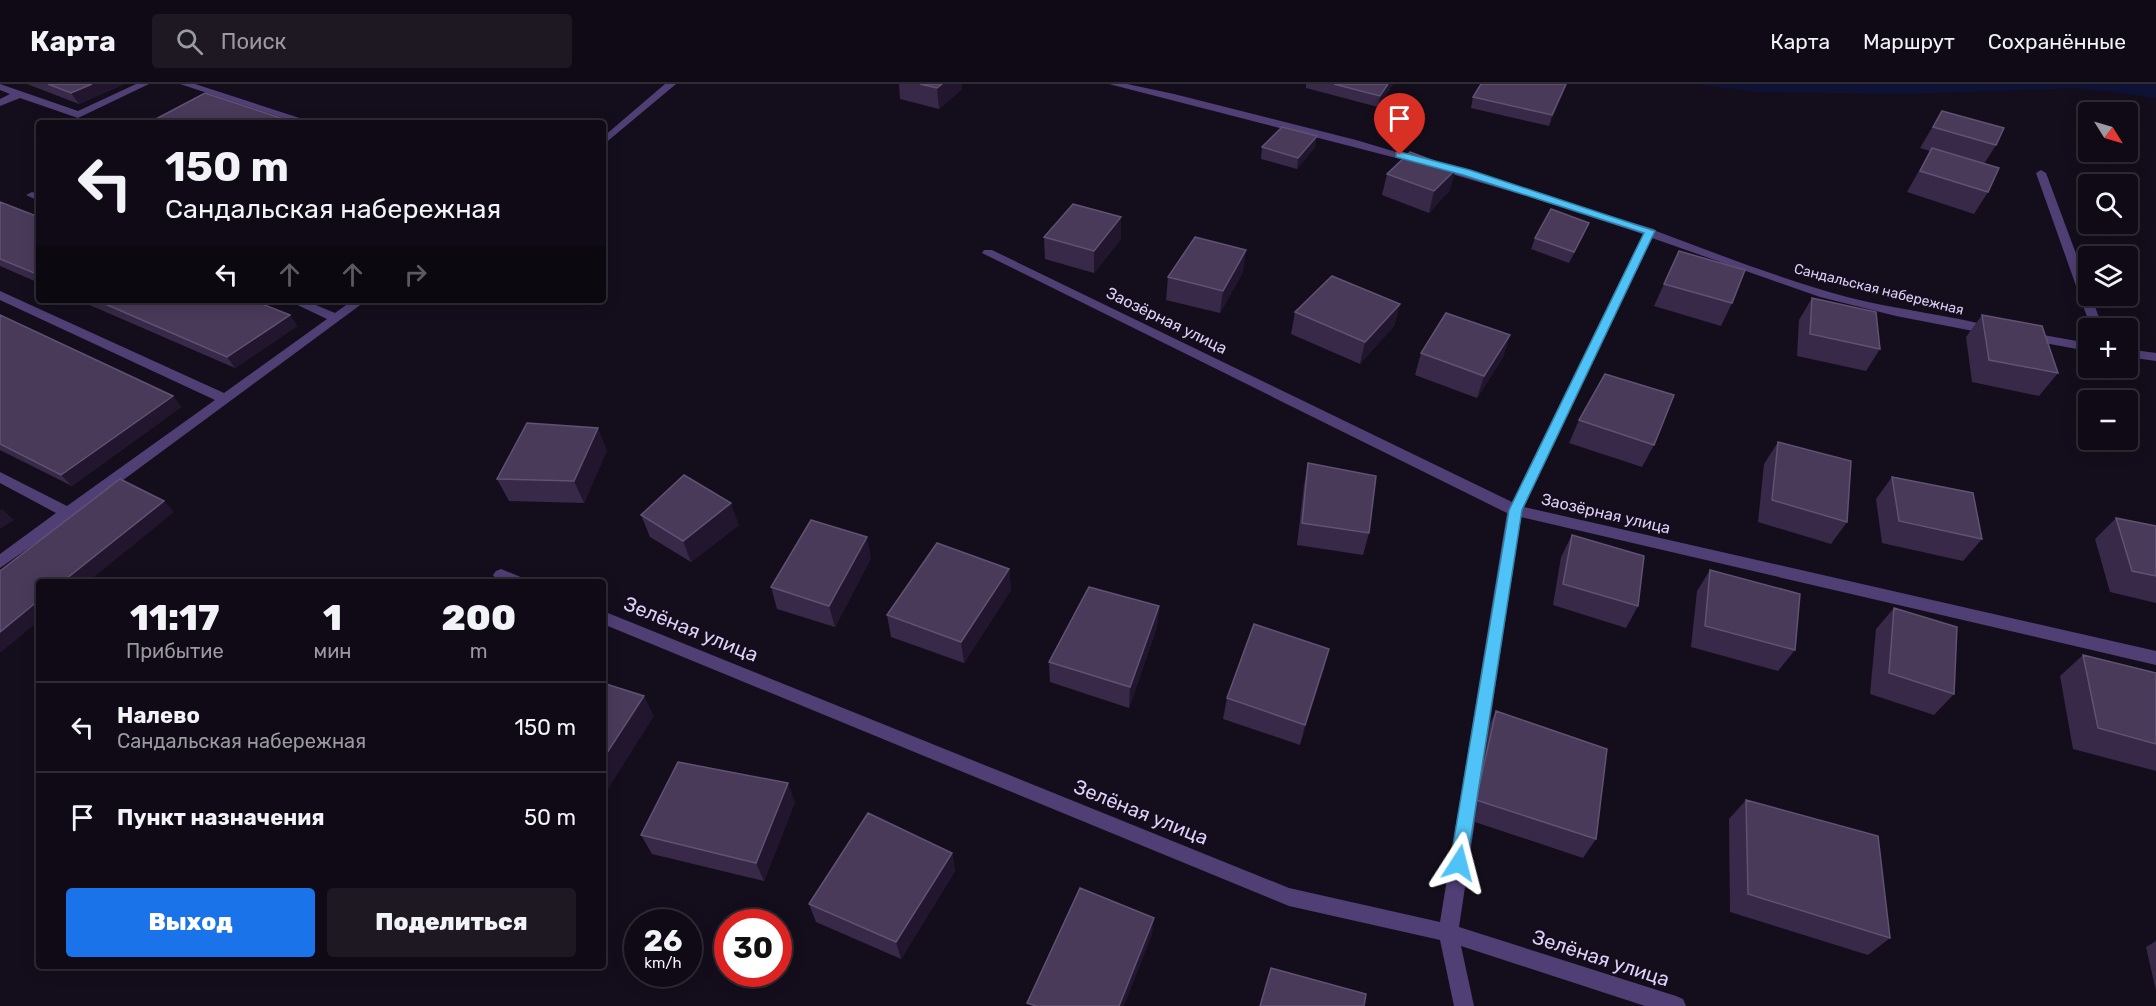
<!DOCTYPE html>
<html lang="ru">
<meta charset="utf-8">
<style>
:root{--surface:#0f0a15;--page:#1d1822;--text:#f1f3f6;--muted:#9b9aa0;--line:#2f2b34;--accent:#1a73e8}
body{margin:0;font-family:Rubik,sans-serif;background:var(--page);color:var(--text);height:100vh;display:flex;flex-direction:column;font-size:22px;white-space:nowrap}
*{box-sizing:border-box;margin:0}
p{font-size:20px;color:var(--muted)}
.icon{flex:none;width:33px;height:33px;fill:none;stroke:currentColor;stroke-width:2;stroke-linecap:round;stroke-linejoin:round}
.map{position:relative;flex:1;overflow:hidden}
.side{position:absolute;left:36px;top:495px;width:570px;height:390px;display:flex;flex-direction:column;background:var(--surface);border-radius:6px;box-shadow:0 3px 15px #0003,0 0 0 2px var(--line)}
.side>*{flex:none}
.guide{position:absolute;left:36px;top:36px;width:570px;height:183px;border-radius:6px;box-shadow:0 3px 15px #0003,0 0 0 2px var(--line);background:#0f0a15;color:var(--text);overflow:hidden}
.needle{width:39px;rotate:127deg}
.tools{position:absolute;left:2078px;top:18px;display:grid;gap:12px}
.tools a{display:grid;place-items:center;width:60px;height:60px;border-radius:6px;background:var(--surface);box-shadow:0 3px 15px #0003,0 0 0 2px var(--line);font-size:30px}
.speed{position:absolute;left:624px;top:825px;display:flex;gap:12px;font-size:30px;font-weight:700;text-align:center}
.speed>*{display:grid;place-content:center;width:78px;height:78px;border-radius:50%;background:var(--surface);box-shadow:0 3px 15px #0003,0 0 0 2px var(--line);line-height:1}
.speed small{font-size:15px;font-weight:400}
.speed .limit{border:9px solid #d22;background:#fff;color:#111}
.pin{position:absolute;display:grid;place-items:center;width:51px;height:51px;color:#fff;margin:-62px -26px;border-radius:50% 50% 50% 0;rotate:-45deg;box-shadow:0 0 6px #0007}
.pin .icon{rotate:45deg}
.me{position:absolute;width:66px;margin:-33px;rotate:9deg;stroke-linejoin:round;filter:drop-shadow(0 0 4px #0008)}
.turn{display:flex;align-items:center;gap:21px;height:126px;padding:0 30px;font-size:27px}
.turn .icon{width:78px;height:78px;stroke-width:2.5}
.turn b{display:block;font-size:42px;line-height:51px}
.lanes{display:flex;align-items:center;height:57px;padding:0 30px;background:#0003;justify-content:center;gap:30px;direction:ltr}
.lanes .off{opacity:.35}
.eta{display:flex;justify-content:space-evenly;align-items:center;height:102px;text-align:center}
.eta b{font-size:36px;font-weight:800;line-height:42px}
.primary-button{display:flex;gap:12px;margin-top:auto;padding:12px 30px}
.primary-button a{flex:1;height:69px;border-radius:6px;background:var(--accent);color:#fff;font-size:24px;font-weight:800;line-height:69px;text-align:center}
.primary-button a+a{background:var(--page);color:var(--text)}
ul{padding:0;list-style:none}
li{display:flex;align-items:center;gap:18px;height:90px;padding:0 30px;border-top:2px solid var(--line)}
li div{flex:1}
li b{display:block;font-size:22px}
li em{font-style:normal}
header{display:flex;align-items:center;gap:36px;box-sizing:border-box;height:84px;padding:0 30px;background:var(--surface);border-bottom:2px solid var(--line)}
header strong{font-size:28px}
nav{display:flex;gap:33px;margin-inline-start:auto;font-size:21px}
.search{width:420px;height:54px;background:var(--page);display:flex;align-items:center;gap:15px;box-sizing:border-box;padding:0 21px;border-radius:6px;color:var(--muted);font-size:22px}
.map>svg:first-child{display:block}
</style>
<header>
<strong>Карта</strong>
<div class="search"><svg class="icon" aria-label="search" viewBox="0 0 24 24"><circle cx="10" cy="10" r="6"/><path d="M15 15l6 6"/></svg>Поиск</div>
<nav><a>Карта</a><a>Маршрут</a><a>Сохранённые</a></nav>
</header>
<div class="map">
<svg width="2156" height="922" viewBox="0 0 2156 922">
<rect width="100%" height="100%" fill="#140e1c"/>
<!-- water -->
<path fill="#0e1234" d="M1695,0H2156V14L2079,4L1906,10L1757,8Z"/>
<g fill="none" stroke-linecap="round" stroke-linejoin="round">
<!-- minor -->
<path fill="#4f3f75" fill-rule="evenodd" d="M0,0L78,27L136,0H149L78,34L20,14L0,22V15L10,10L0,6Z
M180,0H195L315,39H299Z
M665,0H676L603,61V53Z
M1109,0H1127L1174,10L1356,56L1654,145L1656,147C1720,171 1784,196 1851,214C1899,226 1950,231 1998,244L2000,247L1998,250L1994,251L1896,232L1820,213L1652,154L1524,423L2156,567V581L1521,433L1459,843L1676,912L1683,915L1686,922H1645L1461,862L1474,922H1454L1440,856L1289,822L603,540V527L1289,804L1440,838L1507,429L982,169L984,166H992L1512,418L1643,150L1526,112L1408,77Z
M2041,86L2046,89L2088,202V212H2091L2103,244H2091L2036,89Z
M32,108L39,110V117L26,111Z
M0,207L224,309L327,235L287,216H304L335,229L353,216H367L73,433L0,484V470L56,429L0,399V388L67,422L215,316L0,216Z
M2026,248L2088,259V267L2022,255L2020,252L2022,249Z
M2127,265L2156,269V277L2127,273Z
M501,485L523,494L526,498C515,498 499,501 493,491L496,487Z"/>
</g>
<!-- wall -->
<path fill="#372947" d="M27,0H124L79,20Z
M899,0H962V5L939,25L900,15Z
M1306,0H1393L1378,23L1306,4Z
M1481,0H1567L1549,42L1471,24L1473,13Z
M1942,27L1996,61L1984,80L1988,108L1974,130L1907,108L1930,67L1920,64Z
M1262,63H1315L1297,85L1261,75Z
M1387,90L1450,106L1429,129L1382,111Z
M0,118L39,133V199L0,182Z
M1121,133V155L1094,189L1045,175L1044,153Z
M1584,150L1569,179L1531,165L1535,154Z
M1679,167L1732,219L1721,242L1654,222Z
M1243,188L1220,229L1166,216L1168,193Z
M1812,214L1880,265L1866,287L1797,272L1799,236Z
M78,216H252L290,231L297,242L235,284Z
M1400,220L1394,242L1360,280L1291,250L1295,228Z
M0,231L173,312L181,323L72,402L0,366Z
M1982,231L2058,289L2039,312L1972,298L1966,253Z
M1510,251L1503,273L1477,314L1415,291L1421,269Z
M1579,336L1654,361L1642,383L1569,359Z
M1778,358L1847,438L1831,460L1758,438L1764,380Z
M607,366L584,419L509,417L497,395Z
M1308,379L1369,449L1363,471L1297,461L1304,401Z
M1892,393L1982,455L1963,477L1882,459L1876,415Z
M641,431L739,441L691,478L650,453Z
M2116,434L2156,442V519L2110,508L2095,455Z
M1572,451L1638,522L1626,544L1553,521L1561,473Z
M871,474L835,543L777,525L771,503Z
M1009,485L1011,506L964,579L891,553L887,531Z
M1710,486L1795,566L1778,587L1691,563L1697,507Z
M1159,522L1157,543L1129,624L1050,598L1049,578Z
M1894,524L1954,610L1934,631L1870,610L1876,545Z
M1329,565L1300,661L1223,635L1227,614Z
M2083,571L2156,589V687L2073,665L2060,592Z
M1496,627L1596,755L1583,774L1466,735L1486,648Z
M1746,716L1890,854L1868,871L1730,828L1729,735Z
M795,718L764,797L652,770L641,751Z
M952,769L955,787L901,875L816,838L809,820Z
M2156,857V907L2146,863Z"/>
<!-- shaded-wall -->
<path fill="#21162e" d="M92,0H124L79,20L71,9Z
M942,0H962V5L939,25L937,4Z
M1388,0H1393L1378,23L1380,12Z
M1566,0H1567L1549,42L1552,31Z
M1317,52L1315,63L1297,85L1298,74Z
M1456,85L1450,106L1429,129L1434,107Z
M1121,133V155L1094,189V167Z
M1246,166L1243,188L1220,229L1223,207Z
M1400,220L1394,242L1360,280L1365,258Z
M290,231L297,242L235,284L227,273Z
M1510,251L1503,273L1477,314L1484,292Z
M173,312L181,323L72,402L61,391Z
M598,344L607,366L584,419L574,397Z
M164,417L174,428L88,498H62Z
M731,419L739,441L691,478L683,457Z
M2,425L14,436L0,445V426Z
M867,453L871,474L835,543L829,522Z
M1009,485L1011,506L964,579L961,558Z
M39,516V537L0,569V548Z
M1159,522L1157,543L1129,624L1130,603Z
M1329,565L1324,586L1300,661L1305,641Z
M644,612L654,632L603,713V675Z
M788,699L795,718L764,797L756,779Z
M952,769L955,787L901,875L896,858Z
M1154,834L1152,851L1124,922H1119Z"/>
<!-- building -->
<path fill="#493a5a" stroke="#605273" stroke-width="1.5" d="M48,0H92L71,9Z
M920,0H942L937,4Z
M1334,0H1388L1380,12Z
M1481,0H1566L1552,31L1473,13Z
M205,9L296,39H162L154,36Z
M1942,27L2004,44L1996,61L1933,43Z
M1282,43L1317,52L1298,74L1262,63Z
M1932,64L1999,84L1988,108L1920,87Z
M1410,68L1456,85L1434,107L1387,90Z
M0,118L39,133V191L0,175Z
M1073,120L1121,133L1094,167L1044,153Z
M1551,125L1589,139L1574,168L1535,154Z
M1195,153L1246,166L1223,207L1168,193Z
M1679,167L1745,186L1732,219L1664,200Z
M1332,192L1400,220L1365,258L1295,228Z
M1812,214L1876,228L1880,265L1810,250Z
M96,216H252L290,231L227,273Z
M1446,229L1510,251L1484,292L1421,269Z
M0,231L173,312L61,391L0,360Z
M1982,231L2042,242L2058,289L1989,276Z
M1605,290L1674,311L1654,361L1579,336Z
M527,339L598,344L574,397L497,395Z
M1778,358L1851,377L1847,438L1772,416Z
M1308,379L1376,392L1369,449L1302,439Z
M684,391L731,419L683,457L641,431Z
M1892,393L1973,409L1982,455L1899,437Z
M120,395L164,417L62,498H39V516L0,548V487Z
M2116,434L2156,442V492L2132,487Z
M811,436L867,453L829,522L771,503Z
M1572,451L1644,472L1638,522L1563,500Z
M937,459L1009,485L961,558L887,531Z
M1710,486L1800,510L1795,566L1705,542Z
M1089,503L1159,522L1130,603L1049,578Z
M1894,524L1957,543L1954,610L1889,589Z
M1254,540L1329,565L1305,641L1227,614Z
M2083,571L2156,589V660L2098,644Z
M603,599L644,612L603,675Z
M1496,627L1607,665L1596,755L1476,716Z
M678,678L788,699L756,779L641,751Z
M1746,716L1878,752L1890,854L1748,810Z
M868,729L952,769L896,858L809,820Z
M1080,804L1154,834L1119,922H1036L1027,919Z
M1271,884L1366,910L1364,922H1260Z"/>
<!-- route -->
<path fill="#4fc3f7" stroke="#337fa1" stroke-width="1.5" d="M1400,68L1470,86L1655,147L1522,426L1467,779L1465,784L1459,786L1453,784L1450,779L1509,426L1644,149L1463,91L1396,73V69Z"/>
<g text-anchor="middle" stroke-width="5" stroke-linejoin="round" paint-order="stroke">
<!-- far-street labels -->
<g font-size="14" fill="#dfcff9" stroke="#140e1c">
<text transform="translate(1879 205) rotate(14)" y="5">Сандальская набережная</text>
</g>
<!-- street labels -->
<g font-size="16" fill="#dfcff9" stroke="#140e1c">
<text transform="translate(1167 236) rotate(26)" y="6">Заозёрная улица</text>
<text transform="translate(1606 429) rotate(13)" y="6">Заозёрная улица</text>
</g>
<!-- near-street labels -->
<g font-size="20" fill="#dfcff9" stroke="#140e1c">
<text transform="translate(691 545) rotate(22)" y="7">Зелёная улица</text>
<text transform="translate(1141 728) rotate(22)" y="7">Зелёная улица</text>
<text transform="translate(1601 874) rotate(18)" y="7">Зелёная улица</text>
</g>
</g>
</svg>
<div class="tools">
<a><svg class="needle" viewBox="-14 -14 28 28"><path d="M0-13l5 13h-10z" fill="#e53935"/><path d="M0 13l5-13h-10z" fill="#9b9aa0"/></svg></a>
<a><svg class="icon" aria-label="search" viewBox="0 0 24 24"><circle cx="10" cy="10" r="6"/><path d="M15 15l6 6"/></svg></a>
<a><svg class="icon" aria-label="layers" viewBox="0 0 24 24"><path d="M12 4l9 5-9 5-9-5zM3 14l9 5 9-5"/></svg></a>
<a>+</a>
<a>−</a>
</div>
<div class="speed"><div>26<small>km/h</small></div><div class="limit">30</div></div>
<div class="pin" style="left:1400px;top:71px;background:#d93025"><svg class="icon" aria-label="arrive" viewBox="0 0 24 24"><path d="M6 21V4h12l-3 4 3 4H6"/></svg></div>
<svg class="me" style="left:1459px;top:779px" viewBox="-20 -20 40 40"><path d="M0-17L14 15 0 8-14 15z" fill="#4fc3f7" stroke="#fff" stroke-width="4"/></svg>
<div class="guide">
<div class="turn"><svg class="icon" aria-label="left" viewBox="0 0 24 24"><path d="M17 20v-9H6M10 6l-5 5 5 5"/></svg><div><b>150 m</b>Сандальская набережная</div></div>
<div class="lanes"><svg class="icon" aria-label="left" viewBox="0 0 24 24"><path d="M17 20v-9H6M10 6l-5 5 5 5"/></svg><svg class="icon off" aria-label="ahead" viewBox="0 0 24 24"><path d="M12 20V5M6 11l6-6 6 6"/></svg><svg class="icon off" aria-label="ahead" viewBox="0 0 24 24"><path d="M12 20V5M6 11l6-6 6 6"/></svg><svg class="icon off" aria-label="right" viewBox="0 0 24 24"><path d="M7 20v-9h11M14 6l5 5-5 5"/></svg></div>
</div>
<section class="side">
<div class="eta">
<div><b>11:17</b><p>Прибытие</p></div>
<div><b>1</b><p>мин</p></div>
<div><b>200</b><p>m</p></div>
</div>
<ul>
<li><svg class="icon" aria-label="left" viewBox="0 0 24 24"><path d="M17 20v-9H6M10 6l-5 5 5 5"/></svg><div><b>Налево</b><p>Сандальская набережная</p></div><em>150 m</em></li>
<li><svg class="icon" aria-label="arrive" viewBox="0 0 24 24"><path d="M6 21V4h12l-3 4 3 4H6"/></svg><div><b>Пункт назначения</b></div><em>50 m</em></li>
</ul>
<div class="primary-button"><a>Выход</a><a>Поделиться</a></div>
</section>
</div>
